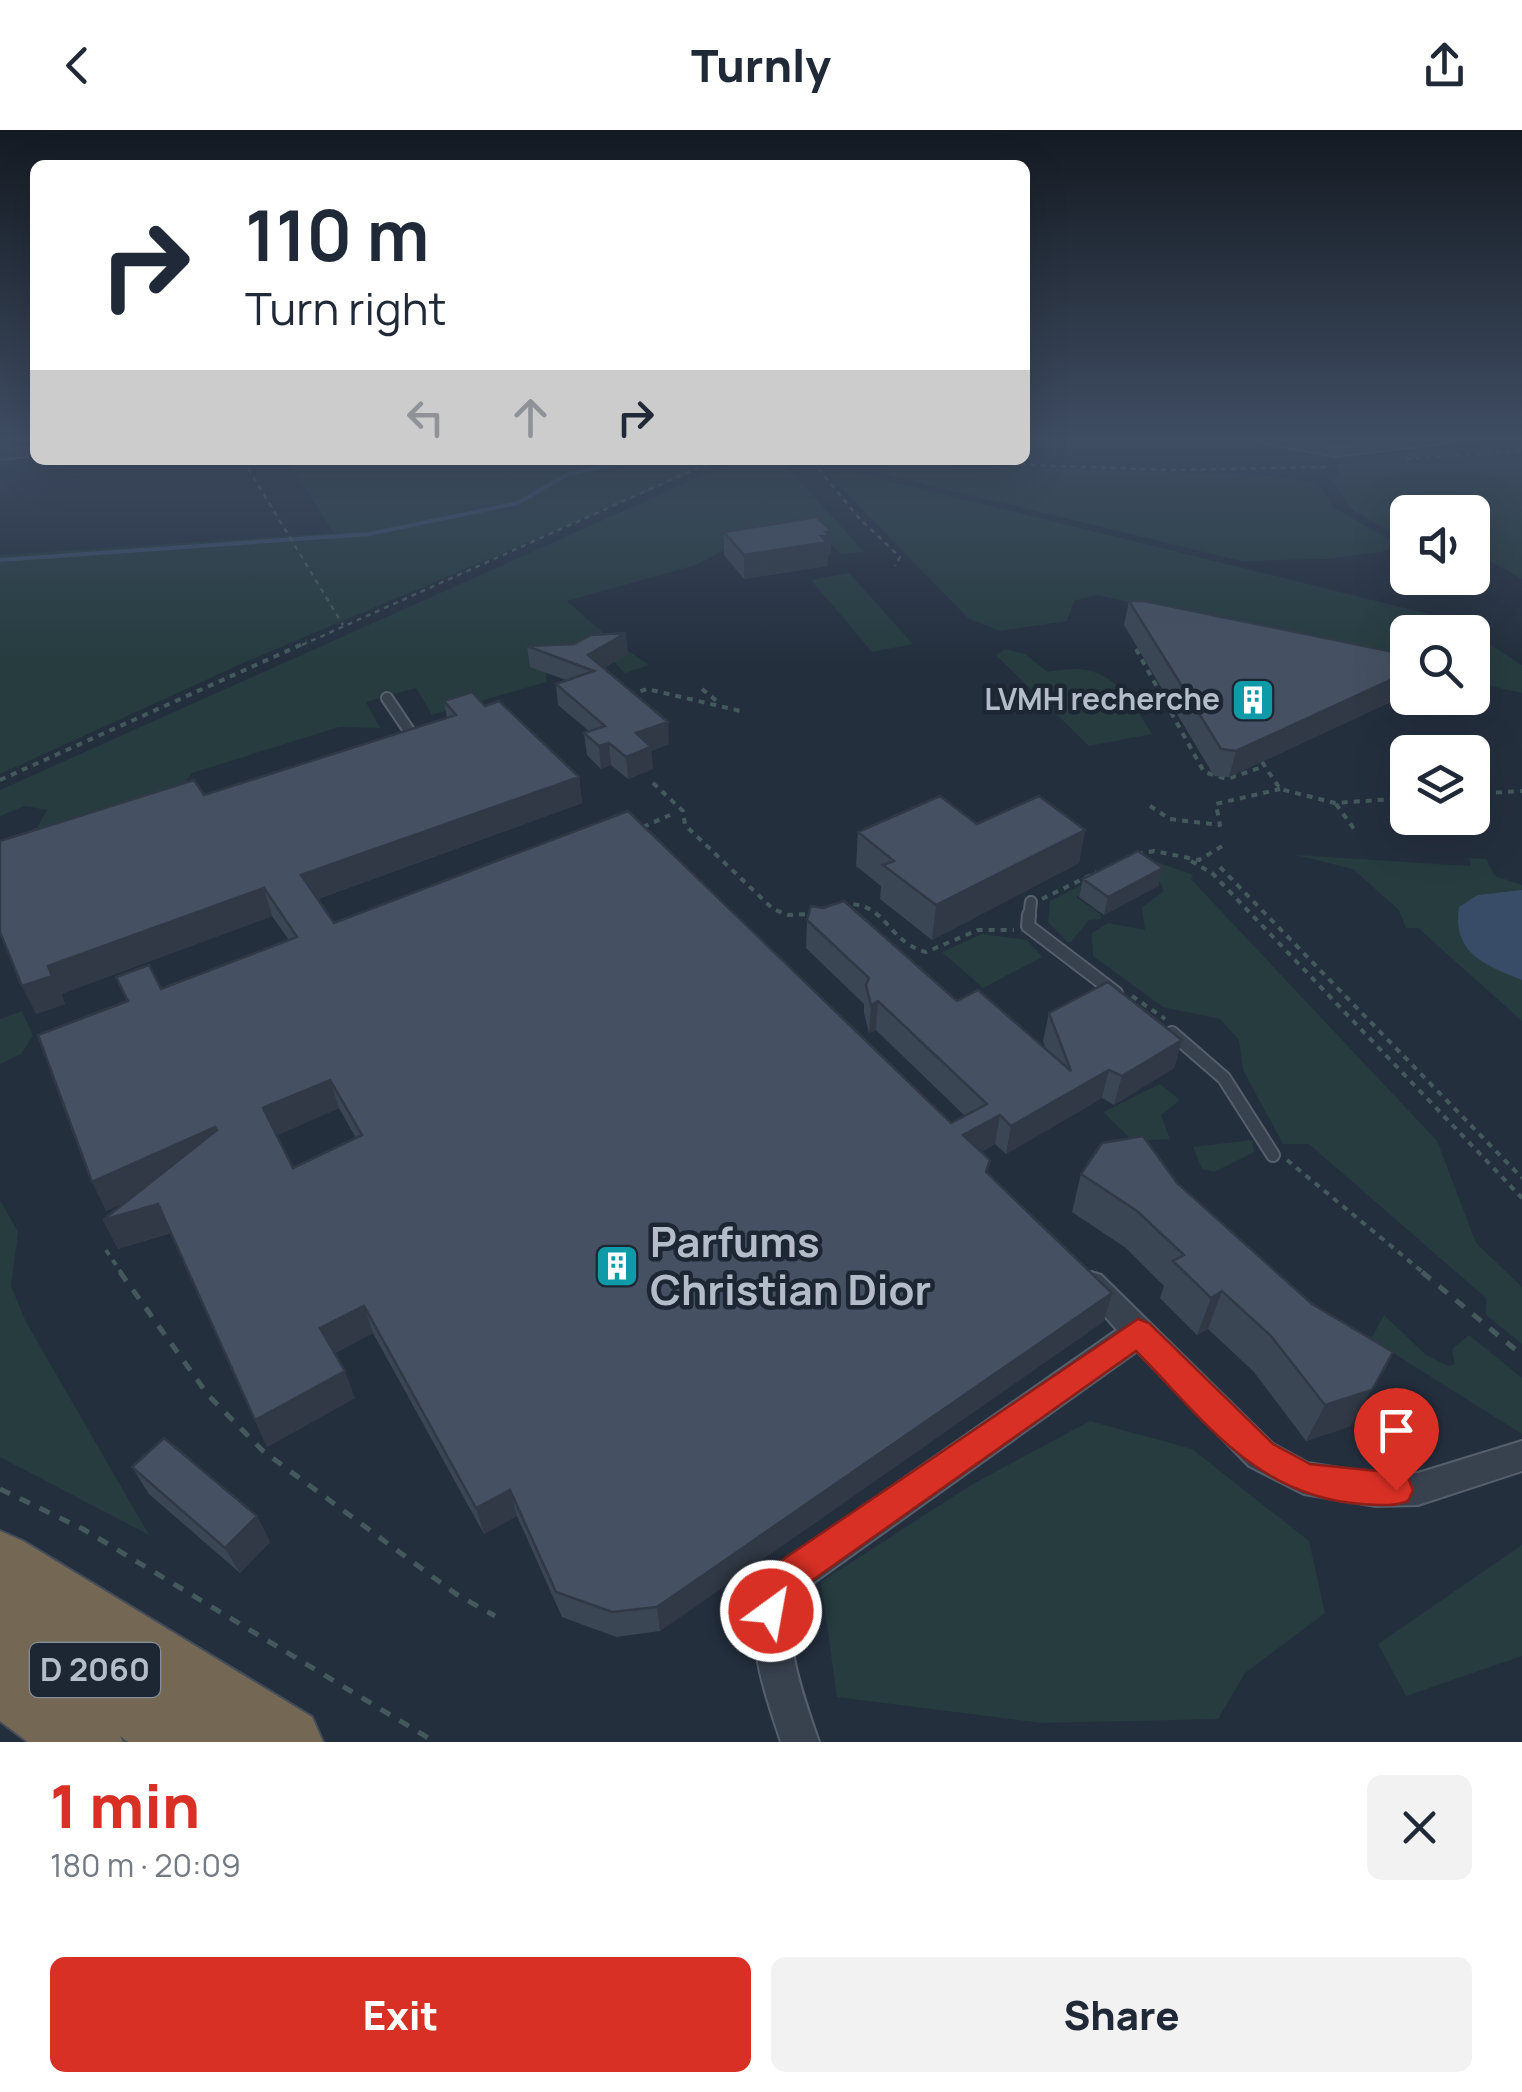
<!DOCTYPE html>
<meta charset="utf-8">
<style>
:root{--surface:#fff;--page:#f2f2f3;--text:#1f2937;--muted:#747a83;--accent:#d93025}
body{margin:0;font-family:Manrope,sans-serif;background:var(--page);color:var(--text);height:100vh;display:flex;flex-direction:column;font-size:38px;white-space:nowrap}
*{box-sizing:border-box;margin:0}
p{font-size:32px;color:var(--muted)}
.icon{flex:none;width:55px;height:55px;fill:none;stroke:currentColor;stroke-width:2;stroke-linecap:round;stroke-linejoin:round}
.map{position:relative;height:1612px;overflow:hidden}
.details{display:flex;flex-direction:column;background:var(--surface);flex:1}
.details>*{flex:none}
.guide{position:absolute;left:30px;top:30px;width:1000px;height:305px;border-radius:15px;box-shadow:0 10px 40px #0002;background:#fff;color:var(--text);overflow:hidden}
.tools{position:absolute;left:1390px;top:365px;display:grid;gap:20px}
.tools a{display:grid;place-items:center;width:100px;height:100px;border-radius:15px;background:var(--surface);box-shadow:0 10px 40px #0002;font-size:50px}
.pin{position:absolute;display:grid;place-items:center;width:85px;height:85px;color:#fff;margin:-102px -42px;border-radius:50% 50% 50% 0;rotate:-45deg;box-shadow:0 0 10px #0007}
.pin .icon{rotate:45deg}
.me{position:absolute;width:110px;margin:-55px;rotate:32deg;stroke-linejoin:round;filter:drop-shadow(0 0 8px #0008)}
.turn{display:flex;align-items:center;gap:35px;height:210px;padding:0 50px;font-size:45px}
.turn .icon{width:130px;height:130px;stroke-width:2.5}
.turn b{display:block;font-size:70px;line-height:85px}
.lanes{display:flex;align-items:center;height:95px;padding:0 50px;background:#0003;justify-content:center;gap:50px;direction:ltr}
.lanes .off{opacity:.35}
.round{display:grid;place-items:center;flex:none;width:105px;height:105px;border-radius:15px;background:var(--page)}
.head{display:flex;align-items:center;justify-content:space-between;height:170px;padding:0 50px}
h1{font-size:60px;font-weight:800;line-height:75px;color:var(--accent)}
.cta{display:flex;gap:20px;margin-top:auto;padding:20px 50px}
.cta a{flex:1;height:115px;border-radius:15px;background:var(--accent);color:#fff;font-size:40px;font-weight:800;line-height:115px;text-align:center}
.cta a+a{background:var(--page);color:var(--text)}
header{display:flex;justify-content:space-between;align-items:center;height:130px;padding:0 50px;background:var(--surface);font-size:45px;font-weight:800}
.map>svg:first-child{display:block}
</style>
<header><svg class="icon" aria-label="back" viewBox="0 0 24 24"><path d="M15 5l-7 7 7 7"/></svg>Turnly<svg class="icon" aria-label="share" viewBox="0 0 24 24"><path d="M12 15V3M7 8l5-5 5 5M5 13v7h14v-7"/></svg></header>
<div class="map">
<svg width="1522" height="1612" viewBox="0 0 1522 1612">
<rect width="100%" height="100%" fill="#242f3e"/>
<!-- green -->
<path fill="#263c3f" d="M1025,306H1457L1252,325L1025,317Z
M1522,312V449L1488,430L1473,427L1472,382H1408L1407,412L1351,379L1332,350L1339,344V328Z
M286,330H722L241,534L0,644V425L334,403Z
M737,330H781L864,422L842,424L815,401L745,409L696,435L567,471L609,508L649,535L625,543L606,524L547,538L546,552L432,585L416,558L366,572L380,598L339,597L192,643L169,676L33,705L47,680L25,676L0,686V660Z
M913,334L1256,345L1317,352L1333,377L1392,411L1387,421L1326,429L1241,431L891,346L885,335Z
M849,341L1453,490L1472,502H1408L1407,536L1097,465L1074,471L1067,491L1000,501L969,489L831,347Z
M849,443L913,514L872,522L811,450Z
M1472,503L1522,535V563L1473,552Z
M1005,519L1025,524L1048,542C1107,529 1124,559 1152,604L1089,616L996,525Z
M1296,725L1471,736L1469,728L1486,729L1495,746L1522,755V891L1418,798H1406L1399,780L1353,739Z
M1149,729L1193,745L1191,749L1437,1011L1476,1113L1522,1157V1214L1486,1185V1168L1309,1014H1283L1243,940L1239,910L1220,889L1163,877L1093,826L1092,803L1108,793L1145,800L1142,777L1164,761Z
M1096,748L1104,752L1076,767L1101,785V789L1089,790L1071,812H1067L1048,792L1050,771Z
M982,804L1027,810L1042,827L983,858L942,822Z
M22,881L33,906L21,924L0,934V889Z
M1160,954L1180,970L1161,985L1170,1009L1133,1011L1103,982Z
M1252,1010L1254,1022L1214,1042L1202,1039L1193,1017Z
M0,1070L18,1102L11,1156L26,1192L149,1405L0,1327Z
M1384,1185L1426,1225L1448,1236L1455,1234L1452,1219L1469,1205L1522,1248V1304L1371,1209Z
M1090,1291L1192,1319L1309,1411L1325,1483L1245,1543L1218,1589L1041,1593L837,1567L821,1452L971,1355Z
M1522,1415V1526L1406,1566L1378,1514Z"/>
<!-- water -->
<path fill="#394c67" d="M1522,760V850C1485,835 1452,823 1459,777L1478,765Z"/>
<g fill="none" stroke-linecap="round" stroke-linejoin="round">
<!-- stream -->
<path stroke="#394c67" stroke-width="4" d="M0,430L369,404L518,373L568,344L636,330"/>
<!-- lane-far2 casing -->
<g stroke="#565f6c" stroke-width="10">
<path id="lane-far2" d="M1248,306L1266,309"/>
</g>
<!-- lane-far1 casing -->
<g stroke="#565f6c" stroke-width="14">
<path id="lane-far1" d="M387,568L412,605
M1029,787L1031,772"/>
</g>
<!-- lane casing -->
<g stroke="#565f6c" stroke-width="16">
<path id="lane" d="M1029,785L1028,796L1116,863
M1172,903L1224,948L1273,1025"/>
</g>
<!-- street casing -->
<g stroke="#565f6c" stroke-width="4">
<path id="street" d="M1261,306L1336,318L1451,306H1498L1336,326L1261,312Z
M35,317V325L0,329V321Z
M1091,1142L1101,1145L1273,1314L1308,1333L1376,1344L1418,1343L1522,1311V1341L1418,1375L1376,1376L1304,1364L1249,1336L1137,1221L792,1468C785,1518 803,1565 819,1612H781C764,1560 741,1500 764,1446L1117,1200L1076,1154L1081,1145Z"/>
</g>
<!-- highway casing -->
<g stroke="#434c59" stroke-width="4">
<path id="highway" d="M0,1401L23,1411L312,1587L323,1612H128L120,1606L123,1612H28L0,1591Z"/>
</g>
<!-- path-far2 -->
<path stroke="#44595c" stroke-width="2.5" stroke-dasharray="5 5" stroke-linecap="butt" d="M1406,329L1522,321
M243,330L343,495
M821,330L817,337L859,388L900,427L895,436
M881,330L1170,340L1331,337
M302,515L715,330"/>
<!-- path-far1 -->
<path stroke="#44595c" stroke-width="4" stroke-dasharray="6 6" stroke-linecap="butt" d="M1136,519L1204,642L1227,649L1265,636
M702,559L718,572
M629,565L647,559L745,582
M1262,632L1280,659L1335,673L1408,668
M0,650L307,512
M653,653L683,681L685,695L773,779L788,785L809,784
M1472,664L1522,661
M1336,674L1357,703
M1150,676L1170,689L1220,695L1216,674L1280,659
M643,697L670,685
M1137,724L1154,721L1199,730L1224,715
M1191,731L1212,743L1522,1068
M1220,737L1522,1048
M1042,769L1097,742
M818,780C887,756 880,810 926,822L978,800H1014
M1132,866L1165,889
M1287,1030L1425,1144
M106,1120L122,1144"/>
<!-- path -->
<path stroke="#44595c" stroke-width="5" stroke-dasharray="11 11" stroke-linecap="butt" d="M120,1142L208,1265L263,1321L456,1464L495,1486
M1422,1142L1522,1225
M0,1359L83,1399L435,1612"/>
<!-- lane-far2 -->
<use href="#lane-far2" stroke="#38414e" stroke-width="8"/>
<!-- lane-far1 -->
<use href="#lane-far1" stroke="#38414e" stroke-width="10"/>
<!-- lane -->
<use href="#lane" stroke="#38414e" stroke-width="12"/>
<!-- street -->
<use href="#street" fill="#38414e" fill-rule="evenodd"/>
<!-- highway -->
<use href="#highway" fill="#746855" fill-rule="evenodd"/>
</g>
<!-- wall -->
<path fill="#3b4654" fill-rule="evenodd" d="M724,402L831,425H828L827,436L744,449L724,425Z
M1129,471L1408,525V564L1229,647L1214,646L1124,495Z
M527,516L628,524L604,538L669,614L651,621L653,639L628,649L611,635L601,639L587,625L584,603L589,601L558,575L556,554L566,550L530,537Z
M444,571L485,576L579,647L582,673L318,769L334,793L951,993L965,986L876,900L869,903L864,883V874L806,818L807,790L1046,919L1043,911L1049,883L1182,910L1174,938L1114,975L1102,968L1006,1024L995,1014L981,1022L987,1043L1112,1163L1104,1191L660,1501L616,1507L562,1487L517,1386L484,1404L373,1203L335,1223L355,1268L267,1317L171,1103L118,1119L103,1090L128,1071L106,1081L127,872L116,847L161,859L289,810L272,786L61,864L65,874L36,884L204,665L447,588ZM339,978L356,1008L293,1038L277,1005Z
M977,694L1085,700L1079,733L932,810L880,769L881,756L856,736L858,702Z
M1163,738L1158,756L1104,785L1079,767L1083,749Z
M1102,1013L1351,1296L1306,1311L1254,1242L1208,1199L1197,1205L1160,1168L1164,1156L1126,1118L1072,1082L1081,1044Z
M132,1337L257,1386L270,1412L240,1443L149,1364Z"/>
<!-- shaded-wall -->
<path fill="#303945" d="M826,402H832L831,425H828L827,436L744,449V425L821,406Z
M626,503L628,524L595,543L588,525Z
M1408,542V564L1229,647L1236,621Z
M668,592L669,614L651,621L653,639L628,649L626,627L636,603Z
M609,613L611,635L601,639L599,616Z
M579,647L582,673L309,772L301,745Z
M1085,700L1079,733L932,810L936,775Z
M1163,738L1158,756L1104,785L1108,767Z
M264,758L272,786L61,864L65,874L36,884L22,856L48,836Z
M878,871L876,900L869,903L871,875Z
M1182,910L1174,938L1114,975L1122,946Z
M1109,940L1102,968L1006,1024L1011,996Z
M330,950L339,978L274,1007L263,978Z
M1000,985L995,1014L959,1033L963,1005Z
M215,997L227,1026L106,1081L92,1052Z
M158,1074L172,1102L118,1119L103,1090Z
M1222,1161L1208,1199L1197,1205L1211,1168Z
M1112,1163L1104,1191L660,1501L657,1477Z
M364,1176L373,1203L330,1225L320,1198Z
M1393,1222L1351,1296L1306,1311L1325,1275Z
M345,1241L355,1268L267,1317L255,1290Z
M510,1360L517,1386L484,1404L476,1378Z
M257,1386L270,1412L240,1443L225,1418Z"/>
<!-- building -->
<path fill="#455162" stroke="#303945" stroke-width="2.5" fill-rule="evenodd" d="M817,387L832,402H826L829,405L821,406L827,412L744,425L724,402Z
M1129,471H1144L1408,525V542L1236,621L1221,619Z
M626,503L588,525L668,592L636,603L651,617L626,627L609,613L599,616L584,603L605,596L556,554L594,541L527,516L574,514L591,505Z
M472,562L485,576L499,571L579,647L301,745L334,793L628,681L951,993L987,974L878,871L871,875L866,855L869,848L807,790L811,776L823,778L844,771L957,871L978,860L1071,941L1049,883L1108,852L1182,910L1122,946L1109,940L1011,996L1000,985L963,1005L990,1030L986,1042L1112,1163L657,1477L612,1482L556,1462L510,1360L476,1378L364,1176L320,1198L345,1241L255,1290L158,1074L103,1090L217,1000L215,997L92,1052L38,905L128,871L116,847L149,835L161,859L297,807L264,758L48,836L52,846L22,856L0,802V711L194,650L204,665L456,585L444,571ZM330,950L362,1005L293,1038L263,978Z
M940,666L977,694L1039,666L1085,700L936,775L883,735L894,731L858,702Z
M1138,721L1163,738L1108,767L1083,749Z
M1143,1006L1177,1053L1312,1174L1393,1222L1372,1260L1325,1275L1271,1206L1222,1161L1211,1168L1173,1131L1184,1125L1137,1081L1081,1044L1102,1013Z
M164,1308L257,1386L225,1418L132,1337Z"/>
<!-- sky -->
<linearGradient id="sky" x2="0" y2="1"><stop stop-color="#141a22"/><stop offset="0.58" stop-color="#3f4d63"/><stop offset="1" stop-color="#3f4d63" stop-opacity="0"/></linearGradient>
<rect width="1522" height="532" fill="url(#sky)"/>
<!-- route -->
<path fill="#d93025" stroke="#8d1f18" stroke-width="2.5" d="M1138,1189L1149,1193L1273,1314L1310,1334L1396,1343L1408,1348L1413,1360L1408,1371C1393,1377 1379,1375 1362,1374C1257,1367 1205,1291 1136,1221L810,1452L792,1468L784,1493L771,1499L759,1493C747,1465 764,1445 785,1428Z"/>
<!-- icons -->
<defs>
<g id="building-square" transform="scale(2.25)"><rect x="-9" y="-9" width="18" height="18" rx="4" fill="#0f9aa8" stroke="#1d2633"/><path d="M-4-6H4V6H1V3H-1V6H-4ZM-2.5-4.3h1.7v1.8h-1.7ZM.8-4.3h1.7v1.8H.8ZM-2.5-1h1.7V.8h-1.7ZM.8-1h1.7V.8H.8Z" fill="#fff"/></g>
</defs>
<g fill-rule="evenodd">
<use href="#building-square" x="1253" y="570"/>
<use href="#building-square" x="617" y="1136"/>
</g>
<g text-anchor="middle" stroke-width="9" stroke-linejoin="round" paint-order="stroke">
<!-- far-poi labels -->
<g font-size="30" font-weight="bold" fill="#b4bcc9" stroke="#1d2633" text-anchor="end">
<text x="1220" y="580">LVMH recherche</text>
</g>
<!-- shield labels -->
<rect fill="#1d2633" stroke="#878f9c" stroke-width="2.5" x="30" y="1513" width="130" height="54" rx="8"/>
<g font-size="32" font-weight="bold" fill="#b4bcc9">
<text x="95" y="1551">D 2060</text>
</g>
<!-- near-poi labels -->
<g font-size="42" font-weight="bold" fill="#b4bcc9" stroke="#1d2633" text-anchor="start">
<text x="650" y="1127">Parfums<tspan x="650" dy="48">Christian Dior</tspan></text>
</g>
</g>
</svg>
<div class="tools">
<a><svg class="icon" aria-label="sound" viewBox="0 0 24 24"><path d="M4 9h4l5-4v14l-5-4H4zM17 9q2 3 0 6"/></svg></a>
<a><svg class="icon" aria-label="search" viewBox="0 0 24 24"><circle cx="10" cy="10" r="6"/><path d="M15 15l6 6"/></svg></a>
<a><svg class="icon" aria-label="layers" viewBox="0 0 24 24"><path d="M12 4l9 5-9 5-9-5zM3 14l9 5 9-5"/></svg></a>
</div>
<div class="pin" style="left:1396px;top:1360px;background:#d93025"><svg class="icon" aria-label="arrive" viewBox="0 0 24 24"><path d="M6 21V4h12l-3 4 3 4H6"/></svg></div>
<svg class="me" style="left:771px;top:1481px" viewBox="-20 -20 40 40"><circle r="17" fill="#d93025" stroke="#fff" stroke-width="3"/><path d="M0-11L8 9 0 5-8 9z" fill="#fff"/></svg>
<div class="guide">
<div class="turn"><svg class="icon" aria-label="right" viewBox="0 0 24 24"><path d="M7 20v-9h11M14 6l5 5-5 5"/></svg><div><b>110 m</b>Turn right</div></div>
<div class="lanes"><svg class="icon off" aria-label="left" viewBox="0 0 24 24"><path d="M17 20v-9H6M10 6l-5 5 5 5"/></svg><svg class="icon off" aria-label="ahead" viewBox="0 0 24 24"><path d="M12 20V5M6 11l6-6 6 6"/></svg><svg class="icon" aria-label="right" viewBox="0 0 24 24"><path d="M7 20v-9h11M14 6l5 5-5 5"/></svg></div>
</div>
</div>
<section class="details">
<div class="head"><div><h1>1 min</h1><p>180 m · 20:09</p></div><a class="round"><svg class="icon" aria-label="close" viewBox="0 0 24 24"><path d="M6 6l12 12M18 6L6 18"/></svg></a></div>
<div class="cta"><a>Exit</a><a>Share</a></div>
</section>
